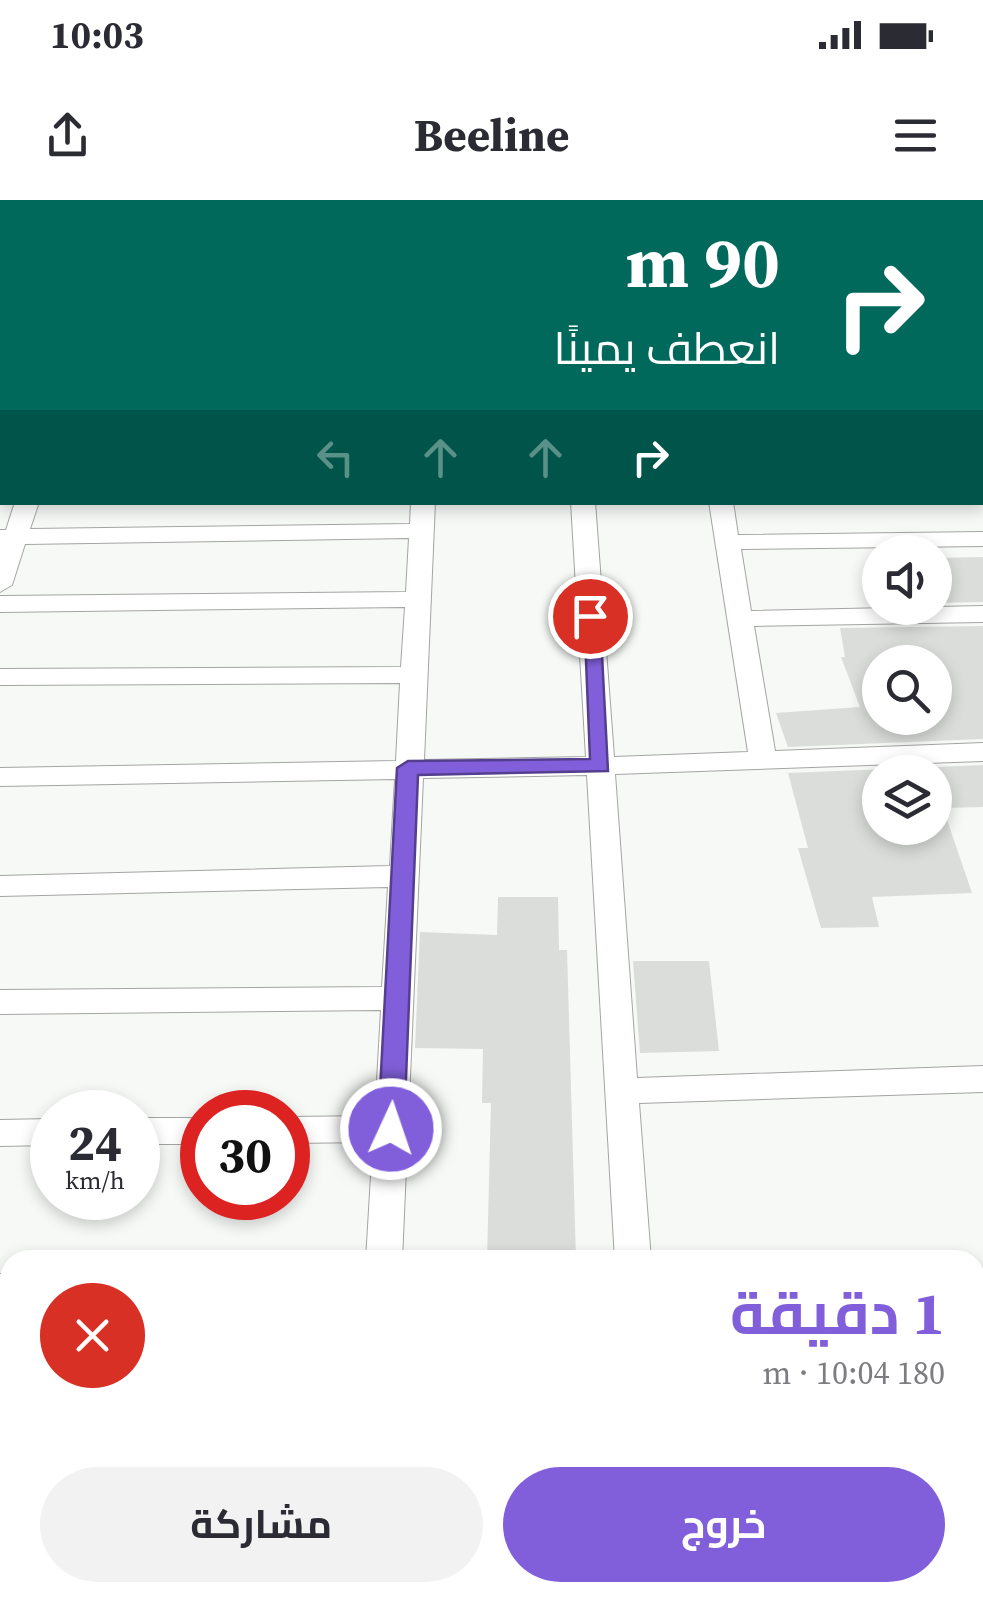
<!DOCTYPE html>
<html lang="ar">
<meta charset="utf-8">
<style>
:root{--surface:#fff;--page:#f2f2f3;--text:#2b2b33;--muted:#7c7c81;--accent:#815fda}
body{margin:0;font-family:"Source Serif 4",Cairo,serif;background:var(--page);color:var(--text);direction:rtl;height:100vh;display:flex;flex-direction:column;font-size:38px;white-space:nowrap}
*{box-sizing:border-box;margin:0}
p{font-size:32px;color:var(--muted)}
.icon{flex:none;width:55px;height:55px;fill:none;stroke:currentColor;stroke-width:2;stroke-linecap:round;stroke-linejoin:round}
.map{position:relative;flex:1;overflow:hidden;direction:ltr}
.side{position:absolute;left:0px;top:1050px;width:985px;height:352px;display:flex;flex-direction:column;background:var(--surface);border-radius:30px 30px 0 0;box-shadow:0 5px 15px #0003;direction:rtl}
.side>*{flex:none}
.guide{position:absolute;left:0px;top:0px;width:985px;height:305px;box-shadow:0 5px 15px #0003;direction:rtl;background:#00695c;color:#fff;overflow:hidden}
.tools{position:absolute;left:862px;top:335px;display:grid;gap:20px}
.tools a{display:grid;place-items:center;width:90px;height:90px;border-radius:50%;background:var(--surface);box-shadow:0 5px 15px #0003;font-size:50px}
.speed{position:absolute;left:30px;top:890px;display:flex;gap:20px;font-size:50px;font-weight:700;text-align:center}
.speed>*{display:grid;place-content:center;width:130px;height:130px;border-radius:50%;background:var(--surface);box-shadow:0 5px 15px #0003;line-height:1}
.speed small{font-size:25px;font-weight:400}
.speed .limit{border:15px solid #d22;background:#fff;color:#111}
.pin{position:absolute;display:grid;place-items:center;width:85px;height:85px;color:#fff;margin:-42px;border:5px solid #fff;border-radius:50%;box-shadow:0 2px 10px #0007}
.me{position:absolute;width:110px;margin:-55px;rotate:3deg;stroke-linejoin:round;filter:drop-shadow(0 0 8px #0008)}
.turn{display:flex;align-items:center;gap:35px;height:210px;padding:0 40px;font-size:45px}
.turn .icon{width:130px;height:130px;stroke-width:2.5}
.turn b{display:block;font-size:70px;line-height:85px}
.lanes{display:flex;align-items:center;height:95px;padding:0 40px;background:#0003;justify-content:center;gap:50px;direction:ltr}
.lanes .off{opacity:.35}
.round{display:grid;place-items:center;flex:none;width:105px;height:105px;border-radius:52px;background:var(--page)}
.overview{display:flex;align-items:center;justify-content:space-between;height:170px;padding:0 40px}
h1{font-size:60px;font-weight:700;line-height:75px;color:var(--accent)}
.button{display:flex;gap:20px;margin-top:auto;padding:20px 40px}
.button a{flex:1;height:115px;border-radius:60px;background:var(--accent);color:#fff;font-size:40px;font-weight:700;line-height:115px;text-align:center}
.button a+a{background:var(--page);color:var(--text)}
.status{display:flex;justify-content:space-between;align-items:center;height:70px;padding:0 50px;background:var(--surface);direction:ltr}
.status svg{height:28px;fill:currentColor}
header{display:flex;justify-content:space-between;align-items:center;height:130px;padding:0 40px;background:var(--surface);font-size:45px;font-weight:700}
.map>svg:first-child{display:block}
</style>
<div class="status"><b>10:03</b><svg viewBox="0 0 49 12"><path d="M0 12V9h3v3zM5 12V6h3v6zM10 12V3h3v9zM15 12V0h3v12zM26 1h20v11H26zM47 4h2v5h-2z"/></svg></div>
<header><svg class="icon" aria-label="menu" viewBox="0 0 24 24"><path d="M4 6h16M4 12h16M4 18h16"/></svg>Beeline<svg class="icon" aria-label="share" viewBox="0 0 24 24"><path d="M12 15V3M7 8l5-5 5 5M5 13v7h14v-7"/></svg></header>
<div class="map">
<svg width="983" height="1402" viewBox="0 0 983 1402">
<rect width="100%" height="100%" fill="#f6f9f6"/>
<!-- building -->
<path fill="#daddda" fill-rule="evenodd" d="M983,357V402L935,403V358Z
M983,426V539L788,547L776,513L860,507L841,457H845L840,428ZM880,462H935V518H880Z
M983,565V607L943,608L972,693L872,697L879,727L821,728L798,648H808L788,573ZM880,572H935V628H880Z
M498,697H558L559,750H567L576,1060H487L491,903H482L483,849L415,848L420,732L497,735Z
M633,761H709L719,851L640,853Z"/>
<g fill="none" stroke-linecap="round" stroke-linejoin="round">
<!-- lane casing -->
<g stroke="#a3a5a2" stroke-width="3">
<path id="lane" d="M887,0H898L900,2H889Z
M983,1V8H982V2H979Z"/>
</g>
<!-- street casing -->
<g stroke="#a3a5a2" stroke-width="2">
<path id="street" d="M145,0H163V2H145Z
M428,0H446V2H428Z
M553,0H571V2H553Z
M833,0H851L852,2H834Z
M0,60H2V72H0Z
M982,124H983V136H982Z
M0,140H2V152H0Z
M982,193H983V207H982Z
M0,203L2,204V217H0Z
M982,227L983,228V242H982Z
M982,256H983V270H982Z
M0,266H2V280H0Z
M15,302H39L30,329L410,324L411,302H435L424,560L586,557L571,302H595L614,557L748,552L709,302H733L738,335L983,332V346L741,349L751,411L983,406V422L754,426L775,551L983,543V561L615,574L637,878L983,866V892L639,903L651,1060H615L587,575L423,578L402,1060H366L373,942L288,943V917L375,916L381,810L0,814V790L382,787L388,687L0,696V676L390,666L395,579L0,586V568L396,561L400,483L0,485V469L401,467L405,407L0,412V396L406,392L409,338L25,344L12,385L0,392V330H6Z
M138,918H202V944H138Z
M52,919V945L0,946V920Z
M0,1074H10V1104H0Z
M10,1267V1303L0,1305V1269Z
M975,1276H983V1312H975Z
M395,1392H436L433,1402H391Z"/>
</g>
<!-- lane -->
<use href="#lane" fill="#fff" fill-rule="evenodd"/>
<!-- street -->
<use href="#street" fill="#fff" fill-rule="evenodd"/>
</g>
<!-- route -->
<path fill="#815fda" stroke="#543e8e" stroke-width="2.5" d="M584,411L600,416L608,571L418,575L404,929L400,936H382L378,929L397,568L408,561L590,559Z"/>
</svg>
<div class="tools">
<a><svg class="icon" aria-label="sound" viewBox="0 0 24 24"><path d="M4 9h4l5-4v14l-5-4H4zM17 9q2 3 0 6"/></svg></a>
<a><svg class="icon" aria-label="search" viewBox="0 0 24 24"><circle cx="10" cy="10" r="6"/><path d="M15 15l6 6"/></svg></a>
<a><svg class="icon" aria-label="layers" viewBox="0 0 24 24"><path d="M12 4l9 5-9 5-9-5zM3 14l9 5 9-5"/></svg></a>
</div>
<div class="speed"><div>24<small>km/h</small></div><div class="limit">30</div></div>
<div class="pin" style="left:590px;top:416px;background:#d93025"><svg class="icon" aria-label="arrive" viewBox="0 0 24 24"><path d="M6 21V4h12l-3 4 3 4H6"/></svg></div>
<svg class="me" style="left:391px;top:929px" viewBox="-20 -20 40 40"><circle r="17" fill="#815fda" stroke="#fff" stroke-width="3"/><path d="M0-11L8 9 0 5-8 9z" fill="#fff"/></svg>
<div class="guide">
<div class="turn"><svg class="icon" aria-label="right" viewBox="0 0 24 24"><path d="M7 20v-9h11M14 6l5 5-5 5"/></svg><div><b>90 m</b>انعطف يمينًا</div></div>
<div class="lanes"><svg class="icon off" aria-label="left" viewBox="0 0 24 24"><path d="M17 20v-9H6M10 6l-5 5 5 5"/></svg><svg class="icon off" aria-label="ahead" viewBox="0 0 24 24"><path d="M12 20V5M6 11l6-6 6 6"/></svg><svg class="icon off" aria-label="ahead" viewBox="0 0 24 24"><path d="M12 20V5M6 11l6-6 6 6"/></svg><svg class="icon" aria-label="right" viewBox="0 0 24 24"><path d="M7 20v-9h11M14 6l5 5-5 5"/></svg></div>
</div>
<section class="side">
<div class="overview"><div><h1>1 دقيقة</h1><p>180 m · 10:04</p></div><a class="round" style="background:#d93025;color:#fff"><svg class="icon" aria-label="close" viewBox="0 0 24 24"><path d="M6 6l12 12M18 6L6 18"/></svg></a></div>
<div class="button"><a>خروج</a><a>مشاركة</a></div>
</section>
</div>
